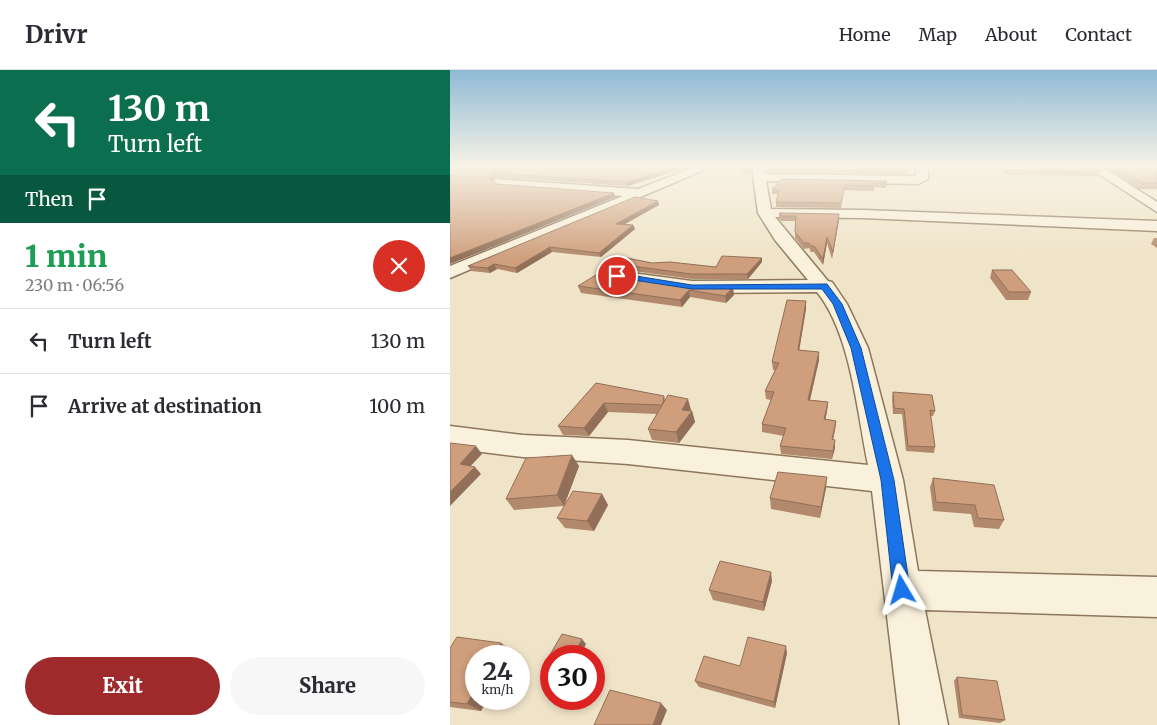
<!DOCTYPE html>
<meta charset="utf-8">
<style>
:root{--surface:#fff;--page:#f7f7f7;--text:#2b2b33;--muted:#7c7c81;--line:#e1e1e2;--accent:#9e2a2b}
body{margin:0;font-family:Merriweather,serif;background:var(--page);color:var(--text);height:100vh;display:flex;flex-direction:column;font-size:19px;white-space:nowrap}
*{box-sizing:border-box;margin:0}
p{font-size:16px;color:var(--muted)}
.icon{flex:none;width:28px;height:28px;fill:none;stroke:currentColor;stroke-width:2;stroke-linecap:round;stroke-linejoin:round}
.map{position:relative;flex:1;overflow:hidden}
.drawer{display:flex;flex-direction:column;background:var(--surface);width:450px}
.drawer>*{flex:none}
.guide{background:#0b6e4f;color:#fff;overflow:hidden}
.speed{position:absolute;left:15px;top:575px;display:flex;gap:10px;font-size:25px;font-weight:700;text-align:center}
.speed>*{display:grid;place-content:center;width:65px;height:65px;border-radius:50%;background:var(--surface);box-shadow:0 2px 8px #0003;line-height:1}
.speed small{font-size:12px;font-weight:400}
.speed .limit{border:8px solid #d22;background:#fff;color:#111}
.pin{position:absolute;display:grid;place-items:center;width:42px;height:42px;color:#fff;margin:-21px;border:2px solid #fff;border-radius:50%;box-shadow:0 1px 5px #0007}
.me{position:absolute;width:55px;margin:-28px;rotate:353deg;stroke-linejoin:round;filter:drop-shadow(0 0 4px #0008)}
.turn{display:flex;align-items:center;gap:18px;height:105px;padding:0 25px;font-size:22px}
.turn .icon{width:65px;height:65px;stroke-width:2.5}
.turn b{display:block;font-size:35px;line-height:42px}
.then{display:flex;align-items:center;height:48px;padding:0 25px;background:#0003;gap:10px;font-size:19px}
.round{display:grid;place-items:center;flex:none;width:52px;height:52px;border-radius:26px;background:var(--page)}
.headline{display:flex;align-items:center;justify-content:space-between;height:85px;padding:0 25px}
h1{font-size:30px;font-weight:800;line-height:38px;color:#1e9e55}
.action{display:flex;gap:10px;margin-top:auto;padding:10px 25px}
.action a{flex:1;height:58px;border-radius:30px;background:var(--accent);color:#fff;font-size:20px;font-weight:800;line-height:58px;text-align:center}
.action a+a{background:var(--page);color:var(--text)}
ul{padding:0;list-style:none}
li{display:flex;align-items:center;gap:15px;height:65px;padding:0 25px;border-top:1px solid var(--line)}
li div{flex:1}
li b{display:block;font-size:19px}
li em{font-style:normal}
header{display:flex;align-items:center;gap:30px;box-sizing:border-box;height:70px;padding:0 25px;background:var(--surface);border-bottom:1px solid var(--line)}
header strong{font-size:24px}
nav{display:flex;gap:28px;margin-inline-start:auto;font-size:18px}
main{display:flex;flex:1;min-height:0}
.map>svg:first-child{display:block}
</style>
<header>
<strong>Drivr</strong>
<nav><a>Home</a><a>Map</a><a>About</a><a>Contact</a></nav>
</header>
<main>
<section class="drawer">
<div class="guide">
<div class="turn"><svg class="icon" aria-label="left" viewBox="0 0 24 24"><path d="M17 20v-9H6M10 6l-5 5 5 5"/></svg><div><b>130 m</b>Turn left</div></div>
<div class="then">Then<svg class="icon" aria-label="arrive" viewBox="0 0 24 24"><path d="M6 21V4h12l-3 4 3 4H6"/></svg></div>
</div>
<div class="headline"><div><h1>1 min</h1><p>230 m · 06:56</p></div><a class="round" style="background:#d93025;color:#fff"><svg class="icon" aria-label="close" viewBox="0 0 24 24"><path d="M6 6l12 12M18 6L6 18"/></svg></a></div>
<ul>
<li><svg class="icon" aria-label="left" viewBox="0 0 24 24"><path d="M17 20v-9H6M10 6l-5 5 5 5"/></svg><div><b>Turn left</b></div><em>130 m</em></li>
<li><svg class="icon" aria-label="arrive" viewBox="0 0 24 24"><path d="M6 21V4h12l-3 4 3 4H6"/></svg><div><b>Arrive at destination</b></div><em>100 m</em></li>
</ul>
<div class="action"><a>Exit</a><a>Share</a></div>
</section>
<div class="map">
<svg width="707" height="655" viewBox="0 0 707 655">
<rect width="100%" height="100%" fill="#f0e4c8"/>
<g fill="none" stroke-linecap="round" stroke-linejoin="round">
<!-- minor casing -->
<g stroke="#8d765c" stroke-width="3">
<path id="minor" d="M245,97H261L0,208V196L173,126L49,116L43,112L45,109L188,119Z
M302,97H314L315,104L466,106V97H478V109L468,114L316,111L321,139L413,140L707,151V161L413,148L325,147L378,211L382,212L397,234L418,278L453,410L468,501L707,507V547L475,540L498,655H450L422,421L178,394L73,387L0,378V356L73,365L178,370L418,395C407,342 401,264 367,222L242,223L167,211L161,210L158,206L161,202L167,201L242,211L358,210L325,170L308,143Z
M638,97H652L707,132V142Z"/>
</g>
<!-- minor -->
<use href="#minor" fill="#faf1dc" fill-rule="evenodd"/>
</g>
<!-- wall -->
<path fill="#b2896c" d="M0,97H238L178,116L45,107L43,111L47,114L165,127L0,194Z
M288,97H302L301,104H293V100H288Z
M316,97H458V104L317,102Z
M548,97H645L651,101L648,106L556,105Z
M655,97H707V119H690Z
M437,111L436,118L424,117V121L394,120L391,138L326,137V132L328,124H322V119Z
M208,131L209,135L174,154L183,155L185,159L151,187L102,182L67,203L47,199L40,203L21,201L18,196Z
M329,143L389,150L382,189L377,173L373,195L364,182H361L359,178L354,179L345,168V151H331L329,149Z
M704,168H707V178L701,174Z
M312,192L298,209H242L168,199L167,194L202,193L266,197Z
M542,200L581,222L578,230H556L540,208Z
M158,205L284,225L276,233L240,227L232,237L131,223L128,216Z
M356,231V239L349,280L369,282V290L360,330L378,332L377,341L375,350L386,351L385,360L383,370H385V378L382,389L331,384L330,376L334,366L312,362V354L321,330L316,329L315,321L325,300H323L322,292Z
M146,313L214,326L215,330L241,340V341H242L245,352L229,373L202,370L198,359L207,344L158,342L139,366L113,365L108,356Z
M443,322L485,341L483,346H480L485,377L484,383L456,381L452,344H443L442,328Z
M129,396L114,436L64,440L56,429Z
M483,408L554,450L549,459L524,457L521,444L483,441L480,417Z
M376,418L370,448L321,439L320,428Z
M152,424L158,435L144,461L115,458L107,448Z
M322,511L314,541L263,530L259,520Z
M0,578L63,581L60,586H26V629H37L31,641L0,637Z
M337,583L325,638L249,617L245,611L290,596Z
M507,607L555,650L550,653L509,648L504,611Z"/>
<!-- shaded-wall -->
<path fill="#916f58" d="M225,97H238L178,116L177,112Z
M43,103L45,107L41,112L39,108Z
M164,123L165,127L0,194V188Z
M208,131L209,135L168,158L166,154Z
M389,144V150L382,189L383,182Z
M183,155L185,159L151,187L149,183Z
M377,167V173L373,195V189Z
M100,177L102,182L67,203L65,198Z
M312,188V192L298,209L297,204Z
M44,194L47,199L40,203L37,198Z
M283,217L284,225L276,233L275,226Z
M239,220L240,227L232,237L230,230Z
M356,231V239L348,288V280Z
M369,282V290L358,338V330Z
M238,329L241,340L238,346L242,341L245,352L229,373L226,362L232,340Z
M378,332L377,341L374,358V349Z
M154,333L158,342L139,366L134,358Z
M386,351L385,360L381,378L382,369Z
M385,370V378L382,389L383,381Z
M26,376L32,384L16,401L10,394Z
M122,385L129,396L114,436L107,425Z
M25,397L31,404L0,436V422Z
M377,407L376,418L370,448L371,437Z
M152,424L158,435L144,461L137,451Z
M321,502L322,511L314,541L313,532Z
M132,569L136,574L130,586H123Z
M51,573L63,581L60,586H44Z
M336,576L337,583L325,638L324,632Z
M26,618V629H37L31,641L17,634Z
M211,633L217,640L211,655H203Z"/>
<!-- building -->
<path fill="#cf9f7d" stroke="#916f58" d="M0,97H225L177,112L43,103L39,108L47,114L164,123L0,188Z
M293,97H301V100H293Z
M316,97H458V100L316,98Z
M555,97H645L651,101L558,100Z
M665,97H707V113H692Z
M332,109L437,111L436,113H424V116L395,115L391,133L326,132L329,120L322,119Z
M185,127L208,131L166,154L183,155L149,183L100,177L65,198L44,194L37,198L18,196Z
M329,143L389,144L383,182L377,167L373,189L364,176H361L359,173H354L345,162L346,146H331Z
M272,186L312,188L297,204H241L167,194L177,188L202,193L220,192L266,197Z
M154,200L158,205L240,218L283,217L275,226L239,220L230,230L128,216Z
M542,200H562L581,222H559Z
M337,230L356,231L348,280L369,282L358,330L378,332L374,349L386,351L382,369L385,370L383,381L330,376L336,358L312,354L324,322L315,321L329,293L322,292Z
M146,313L214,326L213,333L212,335L154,333L134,358L108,356Z
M443,322L482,325L485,341L480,340L485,377L458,376L454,339L444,338Z
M218,325L238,329L232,340L242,341L226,362L198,359Z
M0,373L26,376L10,394L25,397L0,422Z
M122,385L107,425L56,429L76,388Z
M328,402L377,407L371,437L320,428Z
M483,408L544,415L554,450L528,448L525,435L486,432Z
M123,421L152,424L137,451L107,448Z
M270,491L321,502L313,532L259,520Z
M112,564L132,569L123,586H101V591L97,590Z
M7,567L51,573L44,586H26V618L17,634L0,632V578Z
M298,567L336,576L324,632L245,611L254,586L290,596Z
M507,607L547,611L555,650L512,645Z
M160,620L211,633L203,655H144Z"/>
<!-- sky -->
<linearGradient id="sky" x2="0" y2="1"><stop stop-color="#8fbad6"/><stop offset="0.51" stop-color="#f8f3e6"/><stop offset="1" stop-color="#f8f3e6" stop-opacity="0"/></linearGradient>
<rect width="707" height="189" fill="url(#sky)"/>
<!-- route -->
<path fill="#1a73e8" stroke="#114b97" d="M167,203L242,215L377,214L392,234L411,278L444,410L460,520L458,526L452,528L446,526L443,520L431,410L401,278L383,234L372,219H242L164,207L163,206Z"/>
</svg>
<div class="speed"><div>24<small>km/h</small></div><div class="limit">30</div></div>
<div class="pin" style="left:167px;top:206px;background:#d93025"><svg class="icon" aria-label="arrive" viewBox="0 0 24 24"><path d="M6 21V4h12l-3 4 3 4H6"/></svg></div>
<svg class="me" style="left:452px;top:520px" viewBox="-20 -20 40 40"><path d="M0-17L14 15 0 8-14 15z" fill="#1a73e8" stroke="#fff" stroke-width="4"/></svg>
</div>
</main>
